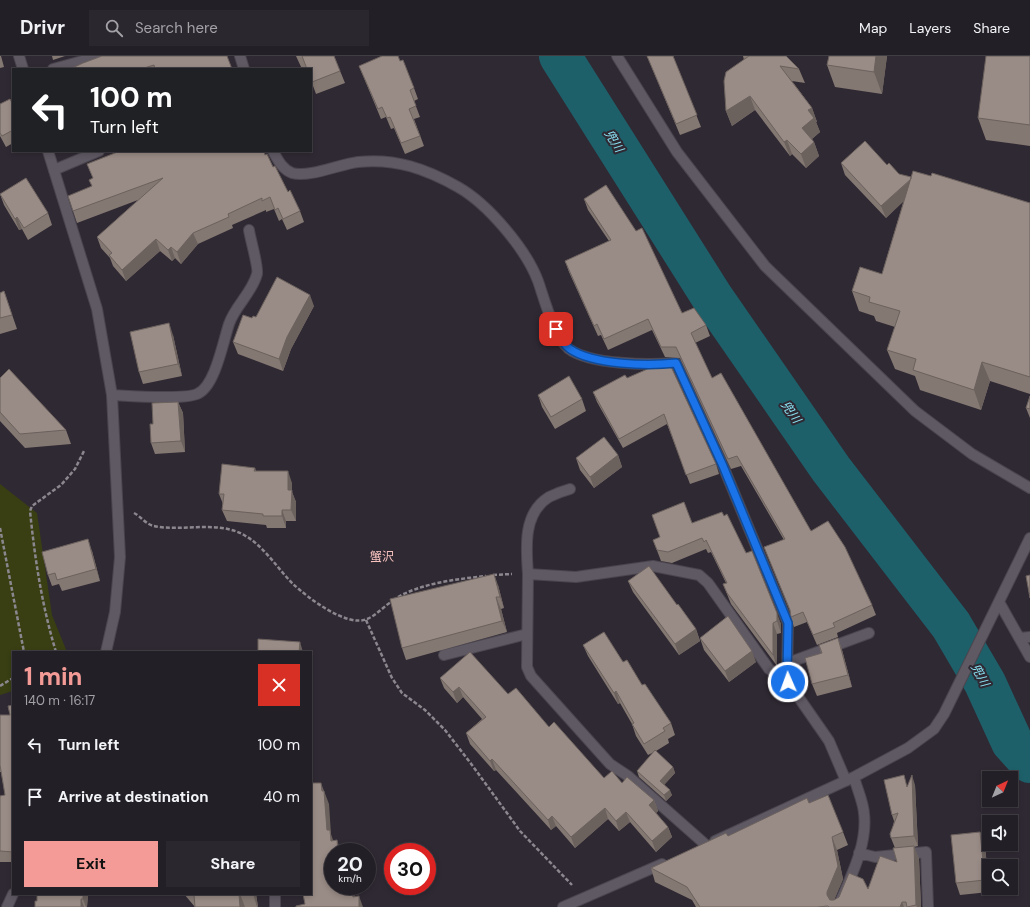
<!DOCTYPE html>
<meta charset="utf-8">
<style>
:root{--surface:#231f26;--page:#2b272e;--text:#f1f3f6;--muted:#a3a2a7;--line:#403d43;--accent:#f59b97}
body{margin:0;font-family:"DM Sans","Noto Sans JP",sans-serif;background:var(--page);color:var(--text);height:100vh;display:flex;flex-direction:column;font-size:15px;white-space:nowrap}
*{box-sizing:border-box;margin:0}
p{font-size:13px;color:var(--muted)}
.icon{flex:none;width:22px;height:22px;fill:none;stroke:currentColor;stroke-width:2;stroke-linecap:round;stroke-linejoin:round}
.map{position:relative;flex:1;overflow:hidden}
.drawer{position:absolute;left:12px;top:595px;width:300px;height:244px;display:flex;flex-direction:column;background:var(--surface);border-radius:0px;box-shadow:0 2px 6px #0003,0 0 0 1px var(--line)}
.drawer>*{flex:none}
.guide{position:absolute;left:12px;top:12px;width:300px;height:84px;border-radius:0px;box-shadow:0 2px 6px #0003,0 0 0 1px var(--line);background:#202124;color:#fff;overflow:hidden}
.needle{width:26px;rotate:43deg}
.controls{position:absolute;left:982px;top:715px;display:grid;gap:8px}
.controls a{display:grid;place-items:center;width:36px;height:36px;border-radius:0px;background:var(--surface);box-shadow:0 2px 6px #0003,0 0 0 1px var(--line);font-size:20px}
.speed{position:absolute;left:324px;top:787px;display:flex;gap:8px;font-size:20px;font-weight:700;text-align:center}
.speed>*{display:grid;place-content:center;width:52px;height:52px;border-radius:50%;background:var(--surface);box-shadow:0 2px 6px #0003,0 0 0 1px var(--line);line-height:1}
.speed small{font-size:10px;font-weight:400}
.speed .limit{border:6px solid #d22;background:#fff;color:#111}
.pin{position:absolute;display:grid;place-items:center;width:34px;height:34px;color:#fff;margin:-17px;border-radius:8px;box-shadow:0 2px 6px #0006}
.me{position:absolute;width:44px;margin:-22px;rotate:358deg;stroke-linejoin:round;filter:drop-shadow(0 0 3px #0008)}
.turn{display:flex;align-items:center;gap:14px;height:84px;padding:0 12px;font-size:18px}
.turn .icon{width:52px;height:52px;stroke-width:2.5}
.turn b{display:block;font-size:28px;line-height:34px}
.round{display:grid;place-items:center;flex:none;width:42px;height:42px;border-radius:0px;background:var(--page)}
.head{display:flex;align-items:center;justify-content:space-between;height:68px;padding:0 12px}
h1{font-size:24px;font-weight:700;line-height:30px;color:var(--accent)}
.button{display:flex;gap:8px;margin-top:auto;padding:8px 12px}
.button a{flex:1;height:46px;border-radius:0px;background:var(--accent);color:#111;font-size:16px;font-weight:700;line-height:46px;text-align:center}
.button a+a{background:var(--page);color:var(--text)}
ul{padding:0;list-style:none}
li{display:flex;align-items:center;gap:12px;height:52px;padding:0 12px}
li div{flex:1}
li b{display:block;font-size:15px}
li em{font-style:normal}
header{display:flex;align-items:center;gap:24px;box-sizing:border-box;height:56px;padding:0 20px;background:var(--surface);border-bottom:1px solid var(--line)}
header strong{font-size:19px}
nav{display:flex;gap:22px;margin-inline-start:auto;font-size:14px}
.search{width:280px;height:36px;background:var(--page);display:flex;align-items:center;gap:10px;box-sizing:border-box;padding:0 14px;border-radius:0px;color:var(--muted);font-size:15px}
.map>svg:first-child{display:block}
</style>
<header>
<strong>Drivr</strong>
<div class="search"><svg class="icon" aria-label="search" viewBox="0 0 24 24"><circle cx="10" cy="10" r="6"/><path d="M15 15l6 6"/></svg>Search here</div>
<nav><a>Map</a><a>Layers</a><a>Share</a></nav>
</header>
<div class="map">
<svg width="1030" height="851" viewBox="0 0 1030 851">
<rect width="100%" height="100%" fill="#2f2933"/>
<!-- green -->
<path fill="#393f13" d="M0,428L37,457L52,559L67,596H13V635L0,639Z"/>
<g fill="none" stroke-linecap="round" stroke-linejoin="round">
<!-- river -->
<path stroke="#1e606a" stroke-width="42" d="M560,0L712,241L831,413L951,569L985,627L1012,686L1030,706"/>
<!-- service casing -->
<g stroke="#4a454e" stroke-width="12">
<path id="service" d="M240,0L244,13
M53,13L101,0
M54,114L99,95
M112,339C131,340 182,344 197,338C215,331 223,286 229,268C235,250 252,237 257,218C259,212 250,182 249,174
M528,518C526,491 523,457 549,441C555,438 563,435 570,433
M1020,582L1030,581
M444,599L527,578
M788,607L869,577
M275,838V851"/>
</g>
<!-- minor casing -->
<g stroke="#4a454e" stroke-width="12">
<path id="minor" d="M617,0L677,96L765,210L915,355L972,398L1030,432
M273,95C278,104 282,113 292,117C309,122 340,108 358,106C396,102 426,113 458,131C488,148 526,193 538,225C544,242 554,281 569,293C591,309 649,309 676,307L723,410L788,567L787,619L788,626L829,685L846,725
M999,546L1030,601
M715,785L854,721L908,692L934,673L944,658L1030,482
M706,789L628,720L610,708L531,620L527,611L528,518L576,521L653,510L699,519L708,527L769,613L778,619H787
M859,797L875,801L926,796L928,851
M563,851L662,808
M838,851C850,822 868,789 864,757C863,745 857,733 854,721"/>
</g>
<!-- tertiary casing -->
<g stroke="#4a454e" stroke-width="12">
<path id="tertiary" d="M19,0L23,13
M48,95L97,253L112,339L120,501L115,556L106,596
M7,851L13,838"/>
</g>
<!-- path -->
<path stroke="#8c878f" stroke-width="2.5" stroke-dasharray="4 2" stroke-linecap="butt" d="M134,457C140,460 147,469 154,470C181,476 218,464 244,479C264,490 277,512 293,528C307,541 347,572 367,563C377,559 385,549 394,544
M0,472L24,596
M493,519L512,518
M398,541C423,527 457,523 486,520
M366,564L392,622L402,637L425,654L445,674L472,709L520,775L572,829
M56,596C42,550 35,504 30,455L32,450L61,429L75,413L84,395
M0,630L13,622"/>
<!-- service -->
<use href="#service" stroke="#5f5964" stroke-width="10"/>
<!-- minor -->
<use href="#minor" stroke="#5f5964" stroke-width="10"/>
<!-- tertiary -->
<use href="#tertiary" stroke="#5f5964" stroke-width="10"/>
</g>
<!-- wall -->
<path fill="#847872" d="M0,0H1L4,11L0,12Z
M52,0H65L53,4Z
M102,0L232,13H70Z
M296,0H334L345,27L316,38L306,11L302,13Z
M647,0H673L701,71L680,79Z
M743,0H786L799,13L805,27L792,25L812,52L817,66H816L820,76L812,83L814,86L819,100L806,112L792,98L790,100L755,54L732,70L726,55L744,4Z
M887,0L882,38L835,31L827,9Z
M1030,0V90L986,84L978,62Z
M400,5L414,32L418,43L414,45L420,61L414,63L424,90L405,98L394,72L391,73L386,61L381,63L359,10Z
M0,48L13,49V87L6,91L0,80Z
M265,99L300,155L304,166L287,174L282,163L279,165L274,153L266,156V154L232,169L233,172L198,188L181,208L175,202L172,205L160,195L126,225L113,210L110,202L101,192L97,181L138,144L77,167L73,155L92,130L93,122L87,108Z
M841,107L887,109L899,118L911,121L931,120L1030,147V338L990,325L981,354L920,334L915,320L895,313L887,294L895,271L876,265L874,260L859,255L852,235L882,218L904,144L886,162L845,119Z
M0,138L48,157L52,169L28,184L22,173L19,174L4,149Z
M584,143L682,257L706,269L710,280L695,287L712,322L811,475L872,549L876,559L837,577L838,581L817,589L807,566L794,571L791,561L790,555L764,491L784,484L741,410L731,413L680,302L665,301L652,274L608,294L601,279L598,280L569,216L565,205L609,185L588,154Z
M4,235L17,273L0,278V237Z
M314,250L291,293L283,315L238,298L233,286L252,262Z
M173,279L182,320L143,328L139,316Z
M0,322L66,374L71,388L25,392L0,365Z
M627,322L716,408L719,418L690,428L667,368L623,392L597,346L593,336Z
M538,339L582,343L586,355L555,373L542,351Z
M1030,340V362L1026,352Z
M178,346L183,357L185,396L155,398L151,387L153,368Z
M618,399L622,411L594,432L580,414L576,402Z
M255,412L256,415L292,427V436L296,446V465H286V472H267L266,469L227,465L222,454L223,448L219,438Z
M652,459L692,467L724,460L746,497L781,568V577L777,578V610L731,548L723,528L726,527L711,496L708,497L706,493L672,507L661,505L653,484L660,481Z
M92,495L100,525L62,535L59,528L52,530L48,519Z
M628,525L696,573L700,585L679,599L633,536Z
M498,529L504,552L501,553L507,576L406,604L402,592Z
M700,582L756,606L729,626L704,594Z
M838,582L842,594L852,631L817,640L812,628L821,597L819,589Z
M583,589L623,606L642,629L671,667L675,679L668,683L669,687L656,695L673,711L675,717L664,729L672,739L666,745L639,721L637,715L654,696L648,699L636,680L632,668L620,647L618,648L588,600Z
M440,622L508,638L549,671L604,722L622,727L654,744L658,755L656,757L668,771L672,781L656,796L630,766L619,775L608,763L575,792L556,770L551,774L496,714L494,715L470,688L466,677L482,663L463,641L457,647L444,632Z
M13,649V806H0V740L5,739L1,716H0V659H10Z
M908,729H915L918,790L914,791L919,803L921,851H696L692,844L655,826L651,812L728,780L809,747L843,776L848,789L837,794L843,823L834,844L868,833L897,806L895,792L891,782L894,765L892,759Z
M980,776L985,788L989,836L960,839L956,827Z
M88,838L87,851H35Z
M184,838H256L258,851H195Z"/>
<!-- shaded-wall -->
<path fill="#6b615d" d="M876,0H887L882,38L874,16Z
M750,40L755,54L732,70L726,55Z
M812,52L817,66H816L820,76L807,87L802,72L808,54Z
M787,84L792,98L790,100L784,86Z
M814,86L819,100L806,112L801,98Z
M913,122L917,133L886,162L881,150Z
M17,161L22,173L19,174L15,163Z
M193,177L198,188L181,208L177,196Z
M156,183L160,195L126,225L122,214Z
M171,191L175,202L172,205L168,194Z
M310,239L314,250L291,293L283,315L279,303L287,281Z
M169,267L173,279L182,320L178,308Z
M982,306L990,325L981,354L974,334Z
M178,346L183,357L185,396L181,385Z
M618,399L622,411L594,432L590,421Z
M288,415L292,427V436L296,446V465L291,454L288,434Z
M282,454L286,465V472L282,460Z
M88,483L92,495L100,525L96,513Z
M494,518L498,529L504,552L500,541Z
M496,541L501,553L507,576L502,565Z
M777,557L781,568V577L777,565Z
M773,567L777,578V610L773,599Z
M696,573L700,585L679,599L675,588Z
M838,582L842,594L852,631L848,619Z
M300,586L303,596H299Z
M752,595L756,606L729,626L725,615Z
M459,631L463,641L457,647L453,636Z
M616,635L620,647L618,648L614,637Z
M492,703L496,714L494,715L490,705Z
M673,711L675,717L662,731L660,725Z
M912,719L915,729L918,790L914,780Z
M321,727L329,748L331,778L334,787L335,796L327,774Z
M670,734L672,739L666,745L664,739Z
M654,744L658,755L653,760L649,749Z
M605,752L608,763L575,792L571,781Z
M626,756L630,766L619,775L616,765Z
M552,760L556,770L551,774L548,764Z
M668,771L672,781L656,796L652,785Z
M980,776L985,788L989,836L985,824Z
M832,781L837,794L843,823L832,849L827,839Z
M337,784L341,796H338Z
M914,790L919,803L921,851H917L916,849Z
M351,830H353L357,851L353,841Z
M83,838H88L87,851H86L83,843Z
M239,838H240L245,851H240Z
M253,838H256L258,851H257Z
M359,840L363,851H359Z
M81,843L84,851H81Z
M902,846L904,851H900Z"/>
<!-- building -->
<path fill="#998b85" stroke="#6b615d" d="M102,0H227L232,13H203V12L199,13H158V12L155,13L154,9L141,13H70L83,7Z
M302,0H334L340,15L312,26L311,24V13H307Z
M382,0H398L400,5L403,4L414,32L410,34L416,50L409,53L420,80L401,87L390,61L387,62L382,51L378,53L359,10Z
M647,0H673L697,59L676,68Z
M749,0H786L799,13L780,10L812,52L808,54L814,62L802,72L814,86L801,98L787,84L784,86L750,40L726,55L724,25L726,16Z
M829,0H876L874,16L827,9Z
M986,0H1030V69L978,62Z
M10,43L13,49V74L2,80L0,77V48Z
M865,85L887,109L889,107L899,118L911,121V123L881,150L841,107Z
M120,95H264L265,99L267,98L273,111L275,110L288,136L290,134L300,155L283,163L278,152L275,154L270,141L262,145V142L228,158L229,161L193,177L177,196L171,191L168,194L156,183L122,214L109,199L112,197L97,181L163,122L73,155L68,140L92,130L89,124L93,122L87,108Z
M913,115L931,120L932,117L1030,147V321L982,306L974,334L913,314L916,303L887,294L900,255L869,246L870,241L852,235L860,211L882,218Z
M26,122L48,157L24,172L17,161L15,163L0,138Z
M606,129L636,175L642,172L682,257L694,252L706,269L691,277L712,322L721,317L811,475L828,465L845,491L872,549L833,567L835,571L813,579L803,556L791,561L790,554L764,491L785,483L737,400L728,403L676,291H661L648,263L604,283L597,268L594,270L565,205L611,184L584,143Z
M277,221L310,239L287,281L279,303L233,286L243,259L252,262L253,260L256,261Z
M4,235L12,259L0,262V237Z
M169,267L178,308L139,316L130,276Z
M668,304L716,408L686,419L664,358L619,383L593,336L625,319L627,322Z
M9,313L66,374L20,378L0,356V322Z
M569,320L582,343L551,361L538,339Z
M1030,340V353L1026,352Z
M178,346L181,385L151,387L150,368H153L152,347Z
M604,381L618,399L590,421L576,402Z
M222,408L255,412L254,415H288V434H292L291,454H282V460H263V458L222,454L224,438H219Z
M684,446L692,467L722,456L724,460L727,458L746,497L752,495L777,557V565L773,567V599L727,537L723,528L727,527L706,484L704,486L702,482L668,496L657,494L653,484L660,481L652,459Z
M88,483L96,513L57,524L55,517L48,519L42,496Z
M649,510L677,549L678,548L696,573L675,588L628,525Z
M494,518L500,541H496L502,565L402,592L390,543Z
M1030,519V542L1026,520Z
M728,560L752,595L725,615L700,582Z
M604,576L623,606L627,604L642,629L645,628L671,667L663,672L665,675L644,688L632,668L634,667L616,635L614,637L583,589Z
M838,582L848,619L812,628L805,602L822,597L819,589Z
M258,583L300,586L299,596H258Z
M470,596L508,638L516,632L549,671L554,666L604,722L612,715L622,727L627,721L654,744L649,749L668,771L652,785L626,756L616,765L605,752L571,781L552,760L548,764L492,703L490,705L466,677L486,661L459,631L453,636L440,622Z
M13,649V796L0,795V740L5,739L0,709V659H10L8,650Z
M655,694L673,711L660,725L670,734L664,739L637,715Z
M904,719L907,731L912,719L914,780L891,782L890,778L898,757L892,759L884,724Z
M311,727H321L322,735H324L327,774H330L331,785L337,784L338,796H333V830H351L353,841L359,840V851H296V850L305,848L303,838H311Z
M828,739L843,776L832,781L838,810L827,836V839L830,844H834L839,841L849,817L863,823L868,833L880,800L897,806L893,792L914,790L916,849L907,851L906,846H902L900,851H829L828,850L817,851H700L687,831L651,812L726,777L728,780L807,742L809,747Z
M980,776L985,824L956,827L951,779Z
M37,838H83V843H81V851H35V845H37Z
M193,838H239L240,851H195L194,839Z"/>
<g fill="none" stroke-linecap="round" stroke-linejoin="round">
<!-- route casing -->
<g stroke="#114b97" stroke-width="10">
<path id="route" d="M556,273C560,280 563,288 570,293C593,309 648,310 676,307L723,410L788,567L787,619L788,626"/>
</g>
<!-- route -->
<use href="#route" stroke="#1a73e8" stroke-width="7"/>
</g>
<g text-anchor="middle" stroke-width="4" stroke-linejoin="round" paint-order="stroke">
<!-- water labels -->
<g font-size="12" font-style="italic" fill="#8be7f7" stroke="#2f2933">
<text transform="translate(614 85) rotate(58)" y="4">兜川</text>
<text transform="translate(791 356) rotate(55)" y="4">兜川</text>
<text transform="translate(980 619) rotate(61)" y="4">兜川</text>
</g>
<!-- neighbourhood labels -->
<g font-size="12" fill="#f7c3bf" stroke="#2f2933">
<text x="382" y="505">蟹沢</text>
</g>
</g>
</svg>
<div class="controls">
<a><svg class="needle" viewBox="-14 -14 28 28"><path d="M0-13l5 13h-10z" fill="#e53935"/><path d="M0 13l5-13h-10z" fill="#a3a2a7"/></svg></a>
<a><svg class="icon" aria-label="sound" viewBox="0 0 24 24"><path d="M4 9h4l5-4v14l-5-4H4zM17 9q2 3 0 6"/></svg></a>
<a><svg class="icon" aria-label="search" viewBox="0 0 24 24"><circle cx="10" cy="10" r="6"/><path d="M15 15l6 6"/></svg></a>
</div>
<div class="speed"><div>20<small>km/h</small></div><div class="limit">30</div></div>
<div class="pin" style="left:556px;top:273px;background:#d93025"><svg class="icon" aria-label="arrive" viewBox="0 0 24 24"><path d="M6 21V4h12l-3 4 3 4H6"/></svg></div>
<svg class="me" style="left:788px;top:626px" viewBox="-20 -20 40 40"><circle r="17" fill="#1a73e8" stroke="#fff" stroke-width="3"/><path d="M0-11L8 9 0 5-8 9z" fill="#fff"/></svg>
<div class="guide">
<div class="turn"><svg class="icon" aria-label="left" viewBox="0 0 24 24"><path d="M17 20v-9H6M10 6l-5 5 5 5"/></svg><div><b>100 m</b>Turn left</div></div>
</div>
<section class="drawer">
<div class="head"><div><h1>1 min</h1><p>140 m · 16:17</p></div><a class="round" style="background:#d93025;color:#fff"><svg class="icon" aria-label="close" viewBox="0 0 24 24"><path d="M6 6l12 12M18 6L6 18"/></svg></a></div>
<ul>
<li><svg class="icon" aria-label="left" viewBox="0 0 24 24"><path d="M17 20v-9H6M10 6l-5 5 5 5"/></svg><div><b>Turn left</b></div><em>100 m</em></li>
<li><svg class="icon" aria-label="arrive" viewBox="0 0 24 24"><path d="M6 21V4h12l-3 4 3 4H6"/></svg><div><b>Arrive at destination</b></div><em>40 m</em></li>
</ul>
<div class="button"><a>Exit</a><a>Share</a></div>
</section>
</div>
